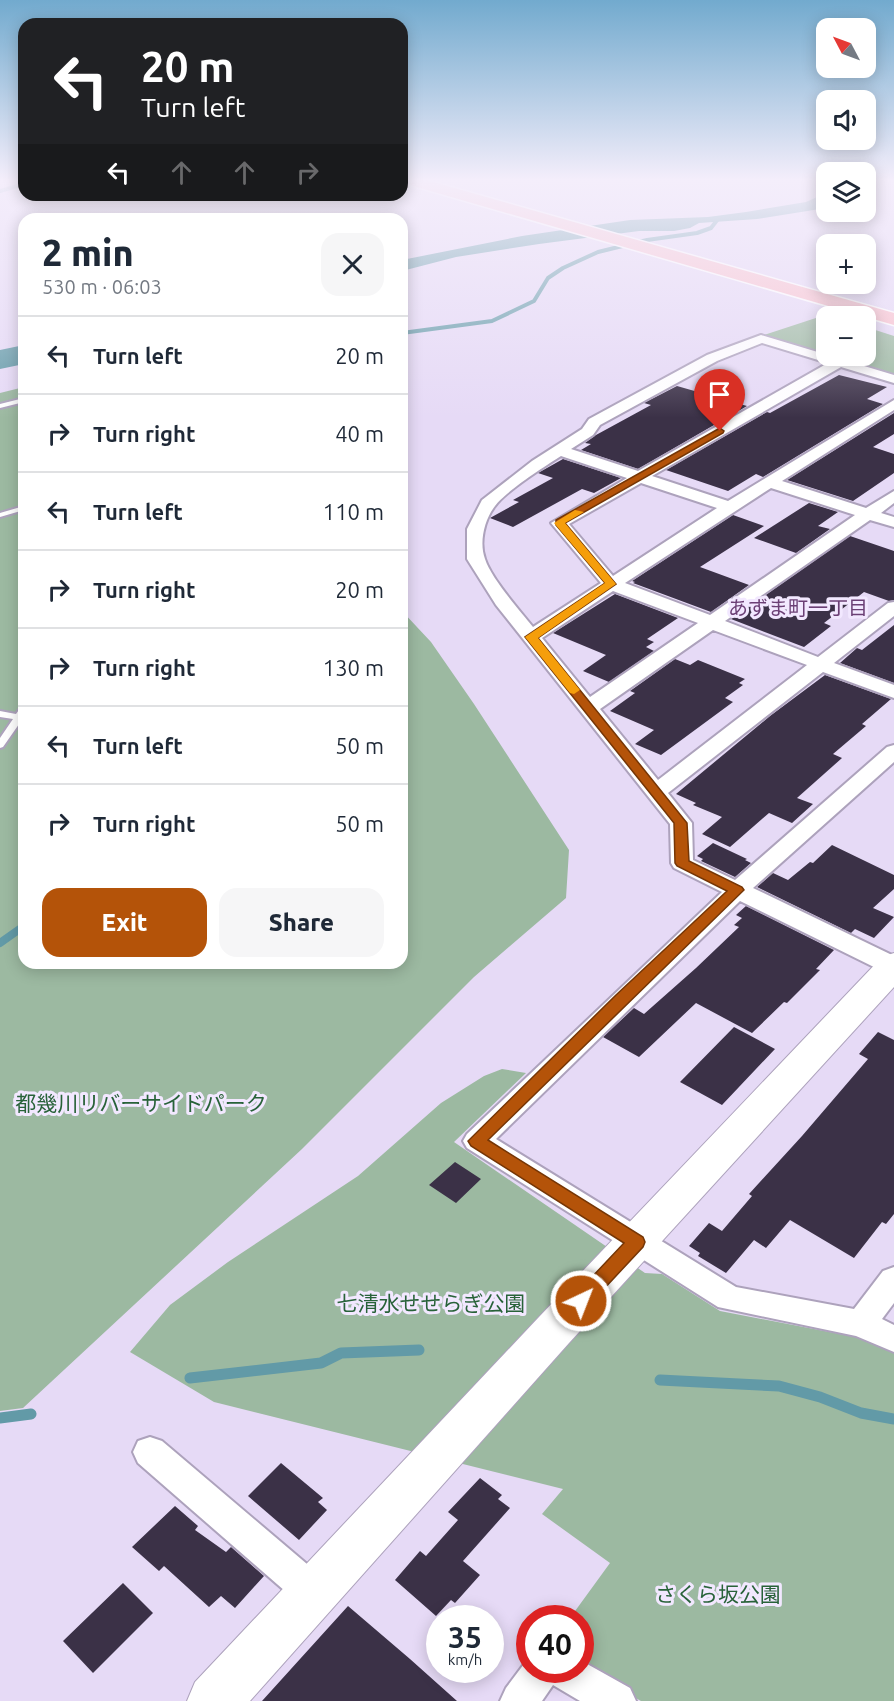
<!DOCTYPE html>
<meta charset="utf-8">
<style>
:root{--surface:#fff;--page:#f6f6f7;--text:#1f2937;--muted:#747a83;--line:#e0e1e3;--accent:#b45309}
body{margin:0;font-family:Ubuntu,"Noto Sans JP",sans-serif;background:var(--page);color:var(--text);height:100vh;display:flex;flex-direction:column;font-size:22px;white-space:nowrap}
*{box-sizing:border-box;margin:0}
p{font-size:20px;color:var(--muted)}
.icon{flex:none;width:33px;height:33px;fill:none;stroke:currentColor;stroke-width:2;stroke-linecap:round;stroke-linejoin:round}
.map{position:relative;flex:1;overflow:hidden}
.sheet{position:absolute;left:18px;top:213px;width:390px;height:756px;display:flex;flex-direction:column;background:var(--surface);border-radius:18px;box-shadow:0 3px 15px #0003}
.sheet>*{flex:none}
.guide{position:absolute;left:18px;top:18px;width:390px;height:183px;border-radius:18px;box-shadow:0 3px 15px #0003;background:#202124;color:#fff;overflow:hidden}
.needle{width:39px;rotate:311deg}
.controls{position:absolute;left:816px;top:18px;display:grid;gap:12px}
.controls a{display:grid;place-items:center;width:60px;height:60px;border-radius:12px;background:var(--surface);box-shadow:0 3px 15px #0003;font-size:30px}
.speed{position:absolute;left:426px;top:1605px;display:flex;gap:12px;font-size:30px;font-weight:700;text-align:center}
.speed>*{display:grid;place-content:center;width:78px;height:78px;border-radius:50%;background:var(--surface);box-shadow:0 3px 15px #0003;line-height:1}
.speed small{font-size:15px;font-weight:400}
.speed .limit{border:9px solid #d22;background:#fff;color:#111}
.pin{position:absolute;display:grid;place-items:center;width:51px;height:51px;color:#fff;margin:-62px -26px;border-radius:50% 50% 50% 0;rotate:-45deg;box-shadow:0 0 6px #0007}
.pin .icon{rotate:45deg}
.me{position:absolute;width:66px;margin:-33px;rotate:43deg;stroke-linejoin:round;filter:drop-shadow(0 0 4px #0008)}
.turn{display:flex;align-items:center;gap:21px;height:126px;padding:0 24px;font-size:27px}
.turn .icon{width:78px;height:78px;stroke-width:2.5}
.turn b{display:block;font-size:42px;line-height:51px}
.lanes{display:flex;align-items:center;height:57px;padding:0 24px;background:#0003;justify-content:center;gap:30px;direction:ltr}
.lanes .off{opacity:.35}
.round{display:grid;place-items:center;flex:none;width:63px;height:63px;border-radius:18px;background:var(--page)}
.headline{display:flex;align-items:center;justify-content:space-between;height:102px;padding:0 24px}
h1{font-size:36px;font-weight:800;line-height:45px}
.cta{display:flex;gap:12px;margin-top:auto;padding:12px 24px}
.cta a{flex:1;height:69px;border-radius:18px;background:var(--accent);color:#fff;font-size:24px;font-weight:800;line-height:69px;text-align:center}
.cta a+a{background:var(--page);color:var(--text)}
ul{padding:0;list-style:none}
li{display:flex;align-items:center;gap:18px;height:78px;padding:0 24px;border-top:2px solid var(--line)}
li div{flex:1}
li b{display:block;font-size:22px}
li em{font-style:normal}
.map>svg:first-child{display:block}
</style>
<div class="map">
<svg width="894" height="1701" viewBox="0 0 894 1701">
<rect width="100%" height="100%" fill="#e6daf6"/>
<!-- green -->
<path fill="#9cb9a1" d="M825,315L830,316H826V355L764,335Z
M866,327L894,336V376L829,356H866Z
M24,387V963H402V611L431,642L474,704L569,850L566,898L474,977L302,1149L23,1408L0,1411V393Z
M502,1069L526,1073L454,1142L645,1273L662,1274L720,1311L866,1339L894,1352V1701H641L581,1667L580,1618H570L610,1563L542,1514L563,1489L214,1402L130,1352L170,1305L228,1262L358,1176L441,1103L484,1076Z"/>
<!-- water -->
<path fill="#629aa7" d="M826,193V208L757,219L699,223L690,228L674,231H639L539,244L456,257L402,271V260L522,236L630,220L708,217L746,212L806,202Z
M24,345V364L0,369V350Z"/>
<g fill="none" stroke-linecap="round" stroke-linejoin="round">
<!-- stream-far2 -->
<path stroke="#629aa7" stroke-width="4" d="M0,191L24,184
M402,333L492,321L534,301L548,278L563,268L598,252L647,240L697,233L711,228L718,219"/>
<!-- stream-far1 -->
<path stroke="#629aa7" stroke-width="8" d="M0,943L24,926"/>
<!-- stream -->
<path stroke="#629aa7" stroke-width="11" d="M190,1378L321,1363L341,1353L419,1350
M660,1380L779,1386L820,1397L861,1413L894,1419
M0,1418L31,1414"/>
</g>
<!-- building -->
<path fill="#3b3147" d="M839,375L887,387L867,399L883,404L763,477L756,474L728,491L666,470L767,412L770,413Z
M677,386L747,406L638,469L581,450L591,444L585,443L596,435L651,405L644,403Z
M894,413V434L873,447L894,454V473L853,501L787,480Z
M563,459L621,478L594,493L582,489L513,527L490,518L519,502L513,500L553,478L538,473Z
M809,503L838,512L818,526L830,529L796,553L754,538Z
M733,515L764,526L700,567L749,585L711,612L633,583L635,582L632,581Z
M850,536L894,551V600L889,601L864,592L824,623L831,626L804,647L731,619Z
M615,594L678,618L647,639L654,642L646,647L654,651L609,682L583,671L606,655L553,633Z
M894,625V683L840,663L857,648L862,650Z
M675,659L690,665L698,660L745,679L739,683L743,685L725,698L733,702L661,755L635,744L654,730L610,711L635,693L630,691Z
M825,675L891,699L862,724L866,726L833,754L842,758L797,798L813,804L792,823L769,813L730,847L702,834L722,817L693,805L696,803L676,794L770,716Z
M713,843L747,859L745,860L751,863L735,877L701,861L703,859L697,856Z
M832,845L894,875V889L873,908L894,917L874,938L855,929L851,933L757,887L773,873L788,880L810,862L813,863Z
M746,906L834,950L816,969L820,970L787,1003L784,1002L752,1033L696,1003L639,1057L603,1037L634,1008L644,1014L696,968L739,927L734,925L742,918L736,915Z
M734,1027L775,1049L722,1105L680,1082Z
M878,1032L894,1040V1214L886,1224L882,1222L854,1258L790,1220L766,1248L754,1240L726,1273L698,1256L700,1253L689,1246L709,1223L722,1231L752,1196L749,1194L802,1136L868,1059L859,1054Z
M455,1162L481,1179L456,1203L429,1185Z
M281,1463L323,1498L318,1502L327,1510L299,1540L248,1496Z
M480,1478L502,1495L498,1499L510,1508L463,1561L480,1575L455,1603L451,1600L436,1616L395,1580L420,1551L426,1556L458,1520L448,1512Z
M175,1506L198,1526L195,1530L226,1552L231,1547L264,1576L235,1608L221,1596L209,1607L164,1566L159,1571L132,1547Z
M123,1583L153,1613L93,1673L63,1641Z
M348,1606L410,1659L457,1701H262Z"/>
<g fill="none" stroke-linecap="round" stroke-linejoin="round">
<!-- lane casing -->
<g stroke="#ada2bc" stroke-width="4">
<path id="lane" d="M24,398V402L0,408V404Z
M24,506V510L0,517V513Z
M24,706V717L3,747L0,748V738L13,719L0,717V711L16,714L21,707Z"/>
</g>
<!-- street casing -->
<g stroke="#ada2bc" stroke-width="4">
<path id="street" d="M761,335L894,375V383L841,367L652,476L728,501L894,400V410L782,481L866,508L894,491V503L881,513L894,517V527L870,520L725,621L818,657L888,603L894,602V616L834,663L894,685V698L823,672L668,793L692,823L693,860L735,880L887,747L894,745V762L753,888L894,956V974L884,972L740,901L496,1139L736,1287L854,1309L883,1271L894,1267V1303L882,1319L894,1325V1352L856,1336L718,1307L467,1148L463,1141L467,1134L722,892L674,868L671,863L670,824L496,605L467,559V529L482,500L532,461L582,429L589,419L707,355ZM762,343L828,363L638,471L571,449L593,435L600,425L717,361ZM561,456L627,478L551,523L601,583L533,627C520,611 491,578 485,559C479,543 484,520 495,506C505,492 545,466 561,456ZM641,483L717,508L613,576L569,524ZM771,488L855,515L710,615L625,583ZM613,591L698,623L590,697L542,638ZM713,630L807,665L658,780L600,709Z
M150,1437L162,1441L327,1581L332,1593L327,1605L314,1611L301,1605L138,1463L133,1452L138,1441Z
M530,1656V1670H580V1660L630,1688L636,1701H580L553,1685L542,1701H500L506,1688Z"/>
</g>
<!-- secondary casing -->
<g stroke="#ada2bc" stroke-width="2">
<path id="secondary" d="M894,953V987L569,1343L250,1701H187L195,1682L539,1317L882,957Z"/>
</g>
<!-- highway casing -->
<g stroke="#fff" stroke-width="3">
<path id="highway" d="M402,180H426L894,313V325L403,183Z"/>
</g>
<!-- lane -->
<use href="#lane" fill="#fff" fill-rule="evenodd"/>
<!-- street -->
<use href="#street" fill="#fff" fill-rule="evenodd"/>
<!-- secondary -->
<use href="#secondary" fill="#fff" fill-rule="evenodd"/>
<!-- highway -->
<use href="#highway" fill="#fac1cc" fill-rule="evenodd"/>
</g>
<!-- sky -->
<linearGradient id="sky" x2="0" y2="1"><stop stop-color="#72aace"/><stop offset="0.43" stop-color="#f4eefb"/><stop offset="1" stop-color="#f4eefb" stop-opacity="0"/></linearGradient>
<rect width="894" height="418" fill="url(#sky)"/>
<!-- route -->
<path fill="#b45309" stroke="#753606" stroke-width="1.5" d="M720,428L724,431L723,433L565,523L616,584L538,638L687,823L689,861L742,887L744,890L488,1140L643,1237L645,1242L643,1247L587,1307L581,1309L574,1307L572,1301L574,1296L624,1243L471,1146L468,1141L616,995L727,891L677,866L675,863L674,823L525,637L605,583L556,525V520Z"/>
<!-- slow -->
<path fill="#f59e0b" d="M575,510L584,512L565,523L616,584L538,638L580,690L574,694L570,693L525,637L605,583L554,523Z"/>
<g text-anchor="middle" stroke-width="6" stroke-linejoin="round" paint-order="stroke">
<!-- neighbourhood labels -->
<g font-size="20" fill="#6b3f75" stroke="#f2e8ff">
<text x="798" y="615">あずま町一丁目</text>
</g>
<!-- near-park labels -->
<g font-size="21" fill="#286239" stroke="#f2e8ff">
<text x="141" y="1111">都幾川リバーサイドパーク</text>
<text x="431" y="1311">七清水せせらぎ公園</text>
<text x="718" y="1602">さくら坂公園</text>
</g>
</g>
</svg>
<div class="controls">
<a><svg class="needle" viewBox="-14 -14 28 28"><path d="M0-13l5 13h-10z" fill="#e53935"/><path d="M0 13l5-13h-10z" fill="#747a83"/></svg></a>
<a><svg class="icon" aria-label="sound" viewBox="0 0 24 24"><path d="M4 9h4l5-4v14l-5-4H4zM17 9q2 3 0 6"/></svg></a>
<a><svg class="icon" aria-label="layers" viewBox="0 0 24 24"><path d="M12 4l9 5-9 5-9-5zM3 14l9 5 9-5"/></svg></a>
<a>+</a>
<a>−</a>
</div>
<div class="speed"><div>35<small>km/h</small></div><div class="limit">40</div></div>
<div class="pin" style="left:720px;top:431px;background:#d93025"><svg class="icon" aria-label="arrive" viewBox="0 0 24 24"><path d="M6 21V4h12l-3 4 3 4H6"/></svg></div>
<svg class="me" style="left:581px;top:1301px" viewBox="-20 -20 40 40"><circle r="17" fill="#b45309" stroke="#fff" stroke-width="3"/><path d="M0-11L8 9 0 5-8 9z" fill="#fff"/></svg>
<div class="guide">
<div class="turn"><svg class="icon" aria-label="left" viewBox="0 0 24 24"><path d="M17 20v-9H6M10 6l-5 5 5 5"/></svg><div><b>20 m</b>Turn left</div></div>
<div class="lanes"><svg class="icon" aria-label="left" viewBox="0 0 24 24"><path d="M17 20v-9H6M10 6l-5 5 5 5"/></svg><svg class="icon off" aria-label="ahead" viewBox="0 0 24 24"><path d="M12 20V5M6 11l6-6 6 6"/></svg><svg class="icon off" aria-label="ahead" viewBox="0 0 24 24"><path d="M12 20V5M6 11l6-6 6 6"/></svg><svg class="icon off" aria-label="right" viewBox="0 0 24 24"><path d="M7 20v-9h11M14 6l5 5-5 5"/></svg></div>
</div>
<section class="sheet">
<div class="headline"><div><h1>2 min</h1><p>530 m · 06:03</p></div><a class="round"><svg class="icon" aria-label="close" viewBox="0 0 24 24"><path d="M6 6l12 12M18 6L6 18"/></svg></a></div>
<ul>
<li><svg class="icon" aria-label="left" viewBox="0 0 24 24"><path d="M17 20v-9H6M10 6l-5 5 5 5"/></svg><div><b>Turn left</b></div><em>20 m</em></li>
<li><svg class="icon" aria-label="right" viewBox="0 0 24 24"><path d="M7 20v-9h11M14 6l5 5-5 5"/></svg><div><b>Turn right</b></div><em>40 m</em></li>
<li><svg class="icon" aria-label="left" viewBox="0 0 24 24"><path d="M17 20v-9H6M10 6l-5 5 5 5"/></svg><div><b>Turn left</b></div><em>110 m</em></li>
<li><svg class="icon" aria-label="right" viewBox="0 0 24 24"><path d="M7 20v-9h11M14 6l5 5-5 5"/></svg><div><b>Turn right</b></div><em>20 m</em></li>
<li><svg class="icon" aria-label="right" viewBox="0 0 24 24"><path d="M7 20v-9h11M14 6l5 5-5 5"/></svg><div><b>Turn right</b></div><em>130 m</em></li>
<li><svg class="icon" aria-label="left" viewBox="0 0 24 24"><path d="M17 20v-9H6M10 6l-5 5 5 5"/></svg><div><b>Turn left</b></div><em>50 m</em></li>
<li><svg class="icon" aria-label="right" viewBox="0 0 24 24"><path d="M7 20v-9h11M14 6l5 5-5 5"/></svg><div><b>Turn right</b></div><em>50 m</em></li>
</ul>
<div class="cta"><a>Exit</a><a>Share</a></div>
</section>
</div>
